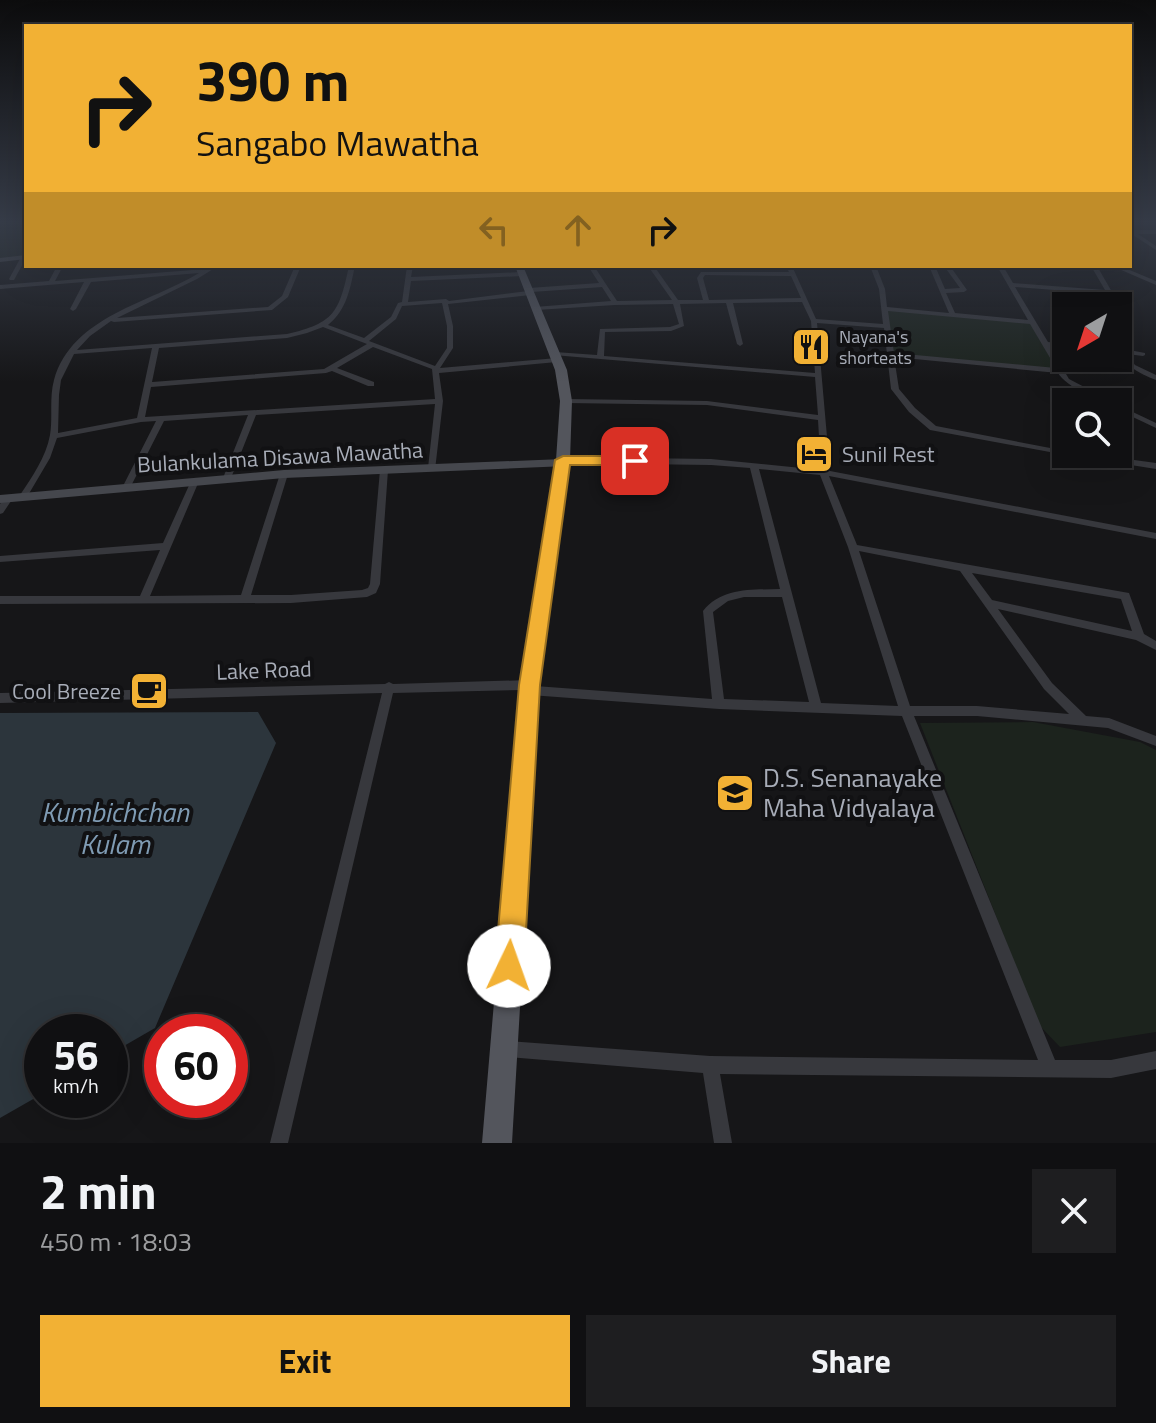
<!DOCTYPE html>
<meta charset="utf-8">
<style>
:root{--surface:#101012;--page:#1e1e20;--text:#f1f3f6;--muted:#9c9d9f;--line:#303032;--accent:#f2b134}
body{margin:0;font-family:"Titillium Web",sans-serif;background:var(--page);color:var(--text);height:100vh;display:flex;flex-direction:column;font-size:30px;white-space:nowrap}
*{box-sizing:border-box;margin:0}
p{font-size:26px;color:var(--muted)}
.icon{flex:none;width:44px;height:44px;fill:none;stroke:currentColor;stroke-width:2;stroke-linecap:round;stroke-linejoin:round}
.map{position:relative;height:1143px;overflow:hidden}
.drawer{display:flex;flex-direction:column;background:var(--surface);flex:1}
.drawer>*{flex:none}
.hud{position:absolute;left:24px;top:24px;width:1108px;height:244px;border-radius:0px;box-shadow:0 8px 32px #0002,0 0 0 2px var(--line);background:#f2b134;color:#111;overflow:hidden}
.needle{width:52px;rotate:219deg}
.fabs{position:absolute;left:1052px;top:292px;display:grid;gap:16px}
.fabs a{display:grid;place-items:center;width:80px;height:80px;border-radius:0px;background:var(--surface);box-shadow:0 8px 32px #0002,0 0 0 2px var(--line);font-size:40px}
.speed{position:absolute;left:24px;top:1014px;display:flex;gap:16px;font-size:40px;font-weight:700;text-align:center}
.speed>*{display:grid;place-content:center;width:104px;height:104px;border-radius:50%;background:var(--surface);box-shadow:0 8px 32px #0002,0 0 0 2px var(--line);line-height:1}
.speed small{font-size:20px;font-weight:400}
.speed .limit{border:12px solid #d22;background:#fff;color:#111}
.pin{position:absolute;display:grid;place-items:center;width:68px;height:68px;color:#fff;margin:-34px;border-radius:16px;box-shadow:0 4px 12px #0006}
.me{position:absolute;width:88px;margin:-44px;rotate:3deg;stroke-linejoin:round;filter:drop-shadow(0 0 6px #0008)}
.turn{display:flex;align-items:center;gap:28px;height:168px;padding:0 40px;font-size:36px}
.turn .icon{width:104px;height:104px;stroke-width:2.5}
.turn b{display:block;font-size:56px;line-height:68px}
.lanes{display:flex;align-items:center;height:76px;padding:0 40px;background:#0003;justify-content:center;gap:40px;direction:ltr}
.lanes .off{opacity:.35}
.round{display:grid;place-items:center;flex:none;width:84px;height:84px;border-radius:0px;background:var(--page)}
.summary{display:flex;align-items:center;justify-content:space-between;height:136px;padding:0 40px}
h1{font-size:48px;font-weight:700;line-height:60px}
.button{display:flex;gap:16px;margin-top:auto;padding:16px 40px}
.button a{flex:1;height:92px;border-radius:0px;background:var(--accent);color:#111;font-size:32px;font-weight:700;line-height:92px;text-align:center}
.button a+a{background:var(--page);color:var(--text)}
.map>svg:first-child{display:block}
</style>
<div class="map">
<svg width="1156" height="1143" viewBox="0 0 1156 1143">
<rect width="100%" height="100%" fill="#161618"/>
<!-- green -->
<path fill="#1c231d" d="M0,222H26V257L0,259Z
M885,309L1031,322L1060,371L891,355Z
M1033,722L1140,742L1156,750V1032L1060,1047L1039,1025L920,723Z"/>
<!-- water -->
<path fill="#2c353c" d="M258,712L276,743L155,1028L110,1054V1032H42V1094L0,1118V713Z"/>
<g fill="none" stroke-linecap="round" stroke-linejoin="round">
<!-- minor -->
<path fill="#37383d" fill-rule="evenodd" d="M1132,230H1156V234H1138L1156,246V250L1130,233Z
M21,257L26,258L14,280H10L9,279Z
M57,266H63L55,281L205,269L211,266H218L197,279L117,318L268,307L282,296L295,266H301L288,297L272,310L114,322L111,321L90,336L77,350L287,334C335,323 339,312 349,266H355C350,288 347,310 328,325L364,338L391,317L398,303L402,302L407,266H413L411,277L522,272L525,274L522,276L411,281L408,302L446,299L449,301L528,291L526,290L529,288L599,283L588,266H594L617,301L672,300L648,266H654L678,300H703L697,278L701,272H789L786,266H792L816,319L883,324L879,289L870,266H876L885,289L887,307L949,313L929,266H935L945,289L960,288L944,266H950L967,290L964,292L946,293L955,313L1028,320L997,266H1003L1013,283L1105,290L1091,266H1097L1112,292L1109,294L1087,292L1095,306H1089L1080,292L1015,287L1048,342L1066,344V348L1050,347L1069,379L1113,402C1097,402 1066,386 1058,373L894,357L899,389L915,408L936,426L1066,451V454H1069L1066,455L930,430L909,412L891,389L884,328L817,323L830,471L1156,533V539L829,476L857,545L1129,593L1144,634L1156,641V650L1136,640L998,609L1052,683L1086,716L1109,718L1156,736V746L1108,728L977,716H914L1055,1060H1111L1156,1051V1069L1111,1078L720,1074L732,1143H714L703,1073L507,1057L501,1055L499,1049L501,1043L507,1041L710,1056L1038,1060L902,716L719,709L530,695L526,693L524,690L393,693L288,1143H270L382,693L0,703V693L385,684L389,682L393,684L530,680L534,682L535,686L712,699L703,611C722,587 753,590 780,589L750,468L711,465L563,463L559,460L563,457L711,459L821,470L818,420L707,405L566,403L562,401L566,399L707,401L818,415L815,377L553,355V353L555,352L597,355L600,329L670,327L679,324L673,304L615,305L536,310L533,308L534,307L611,301L602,287L532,292L533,293L530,295L448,304L453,326V348L440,368L557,358L560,360L557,362L439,373L443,401L435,470H429L428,468L435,404L256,415L231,478L227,481L223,478L248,415L164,421L131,486L127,489L123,486L156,421L141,422L57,438L50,458L27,497L24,498L20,495C32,477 46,457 50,435C53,417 49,398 54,380C72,316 150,303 199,273L91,282L76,309L73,311L70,309L84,282L0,289V285L49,281ZM705,275L791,276L801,298L709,300L703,278ZM802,302L811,321L815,373L604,356L605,332L671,331L684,326L680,304L726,303L737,344L740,346L743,344L733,303ZM442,303L447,326V348L435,366L369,341L396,319L402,306ZM888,311L1030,324L1056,368L894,353ZM323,327L367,344L324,369L152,382L159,348L287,338L307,333ZM373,347L432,369L435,399L145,417L151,387L326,373L332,371L368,386H374V382L337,368ZM152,348L137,418L58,433L59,395L61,380L74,354ZM759,469L820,475L848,547L898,706L821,703ZM859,551L960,571L1044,689L1069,714L977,706H910ZM972,573L1121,599L1132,631L992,600ZM744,597H782L809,702L724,699L713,612L728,601Z
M1112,266H1120L1156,281V285Z
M1118,344L1124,349L1145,353V355L1143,356L1127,354L1135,365L1156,375V380C1140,374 1118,363 1118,344Z
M1118,405L1156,423V428L1118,410Z
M1070,454H1091L1156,463V469L1074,456Z
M384,467L388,470L380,584L376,593L367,597L291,603L0,604V596H140L160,550L0,562V556L163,543L191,481L195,478L199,481L150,596L241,595L280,474L284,471L288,474L251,595H291L362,590L368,588L370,584L380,470Z
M9,495L13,498L3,513L0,514V504L6,496Z"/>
<!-- secondary -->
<path fill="#45474d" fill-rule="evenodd" d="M26,255V259L0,262V258Z
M563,459L567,460V466L284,478L0,503V495L284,470Z"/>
<!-- primary -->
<path fill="#53555c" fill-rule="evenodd" d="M515,266H523L567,370L572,401L570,460L539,685L512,1143H482L521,685L556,460L560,401L555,370Z"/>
</g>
<!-- sky -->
<linearGradient id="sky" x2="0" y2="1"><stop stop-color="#0c0c0d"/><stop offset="0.58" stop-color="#363c48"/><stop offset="1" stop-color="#363c48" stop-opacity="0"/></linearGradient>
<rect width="1156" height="382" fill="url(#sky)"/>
<!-- route -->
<path fill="#f2b134" stroke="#9d7322" stroke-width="2" d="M563,456H635L643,461L635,465H570L540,685L524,966L519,976L509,981L499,976L495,966L519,685L555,460Z"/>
<!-- icons -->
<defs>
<g id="restaurant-square" transform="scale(2)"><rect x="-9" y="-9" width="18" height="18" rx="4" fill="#f2b134" stroke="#111113"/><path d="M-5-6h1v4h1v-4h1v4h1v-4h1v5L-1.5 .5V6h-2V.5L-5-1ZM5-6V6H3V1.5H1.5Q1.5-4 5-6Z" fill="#111"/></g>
<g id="hotel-square" transform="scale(2)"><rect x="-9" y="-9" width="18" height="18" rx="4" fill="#f2b134" stroke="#111113"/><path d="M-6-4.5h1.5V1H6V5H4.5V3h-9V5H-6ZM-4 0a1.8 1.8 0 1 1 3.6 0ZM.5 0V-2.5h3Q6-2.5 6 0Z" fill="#111"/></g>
<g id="cafe-square" transform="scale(2)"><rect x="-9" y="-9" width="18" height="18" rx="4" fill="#f2b134" stroke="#111113"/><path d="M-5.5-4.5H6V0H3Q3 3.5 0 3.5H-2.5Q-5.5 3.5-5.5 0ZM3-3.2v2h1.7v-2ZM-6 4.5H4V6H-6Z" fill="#111"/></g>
<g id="school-square" transform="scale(2)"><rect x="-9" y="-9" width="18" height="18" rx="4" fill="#f2b134" stroke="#111113"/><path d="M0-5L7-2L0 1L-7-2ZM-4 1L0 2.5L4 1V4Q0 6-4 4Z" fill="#111"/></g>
</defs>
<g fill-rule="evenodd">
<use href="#restaurant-square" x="811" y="347"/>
<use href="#hotel-square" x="814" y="454"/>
<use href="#cafe-square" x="149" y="691"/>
<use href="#school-square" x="735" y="793"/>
</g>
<g text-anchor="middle" stroke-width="8" stroke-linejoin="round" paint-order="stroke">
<!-- far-poi labels -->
<g font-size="18" fill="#a8adb8" stroke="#111113" text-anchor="start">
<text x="839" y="343">Nayana's<tspan x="839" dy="21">shorteats</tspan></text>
</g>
<!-- poi labels -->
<g font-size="22" fill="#a8adb8" stroke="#111113" text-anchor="start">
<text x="842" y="462">Sunil Rest</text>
<text x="121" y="699" text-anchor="end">Cool Breeze</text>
</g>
<!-- street labels -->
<g font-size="22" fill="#a8adb8" stroke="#111113">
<text transform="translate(280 457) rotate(-3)" y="8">Bulankulama Disawa Mawatha</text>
<text transform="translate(264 670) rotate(-2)" y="8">Lake Road</text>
</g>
<!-- near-poi labels -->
<g font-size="26" fill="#a8adb8" stroke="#111113" text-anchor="start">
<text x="763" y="787">D.S. Senanayake<tspan x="763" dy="30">Maha Vidyalaya</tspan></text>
</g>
<!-- near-water labels -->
<g font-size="28" font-style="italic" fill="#7f9bb3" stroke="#111113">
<text x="115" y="822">Kumbichchan<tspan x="115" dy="32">Kulam</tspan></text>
</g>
</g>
</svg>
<div class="fabs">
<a><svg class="needle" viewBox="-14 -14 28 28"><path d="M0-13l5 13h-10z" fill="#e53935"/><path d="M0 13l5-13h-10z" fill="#9c9d9f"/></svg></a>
<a><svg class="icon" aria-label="search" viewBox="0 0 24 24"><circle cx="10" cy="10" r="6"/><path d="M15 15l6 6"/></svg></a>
</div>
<div class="speed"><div>56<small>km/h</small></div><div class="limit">60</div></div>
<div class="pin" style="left:635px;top:461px;background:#d93025"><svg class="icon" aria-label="arrive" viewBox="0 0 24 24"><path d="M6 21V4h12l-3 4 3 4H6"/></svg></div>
<svg class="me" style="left:509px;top:966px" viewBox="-20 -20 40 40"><circle r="19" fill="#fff"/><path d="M0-13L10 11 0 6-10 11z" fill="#f2b134"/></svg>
<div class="hud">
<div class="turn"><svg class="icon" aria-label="right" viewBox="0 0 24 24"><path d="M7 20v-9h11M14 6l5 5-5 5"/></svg><div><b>390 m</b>Sangabo Mawatha</div></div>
<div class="lanes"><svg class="icon off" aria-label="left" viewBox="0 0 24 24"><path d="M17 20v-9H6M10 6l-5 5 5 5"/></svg><svg class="icon off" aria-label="ahead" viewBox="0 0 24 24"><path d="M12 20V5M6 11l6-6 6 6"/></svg><svg class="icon" aria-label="right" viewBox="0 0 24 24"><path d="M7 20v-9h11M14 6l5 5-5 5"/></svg></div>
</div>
</div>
<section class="drawer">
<div class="summary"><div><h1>2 min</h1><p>450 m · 18:03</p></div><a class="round"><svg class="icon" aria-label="close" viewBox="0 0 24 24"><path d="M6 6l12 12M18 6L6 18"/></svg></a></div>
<div class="button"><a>Exit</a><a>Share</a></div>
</section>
